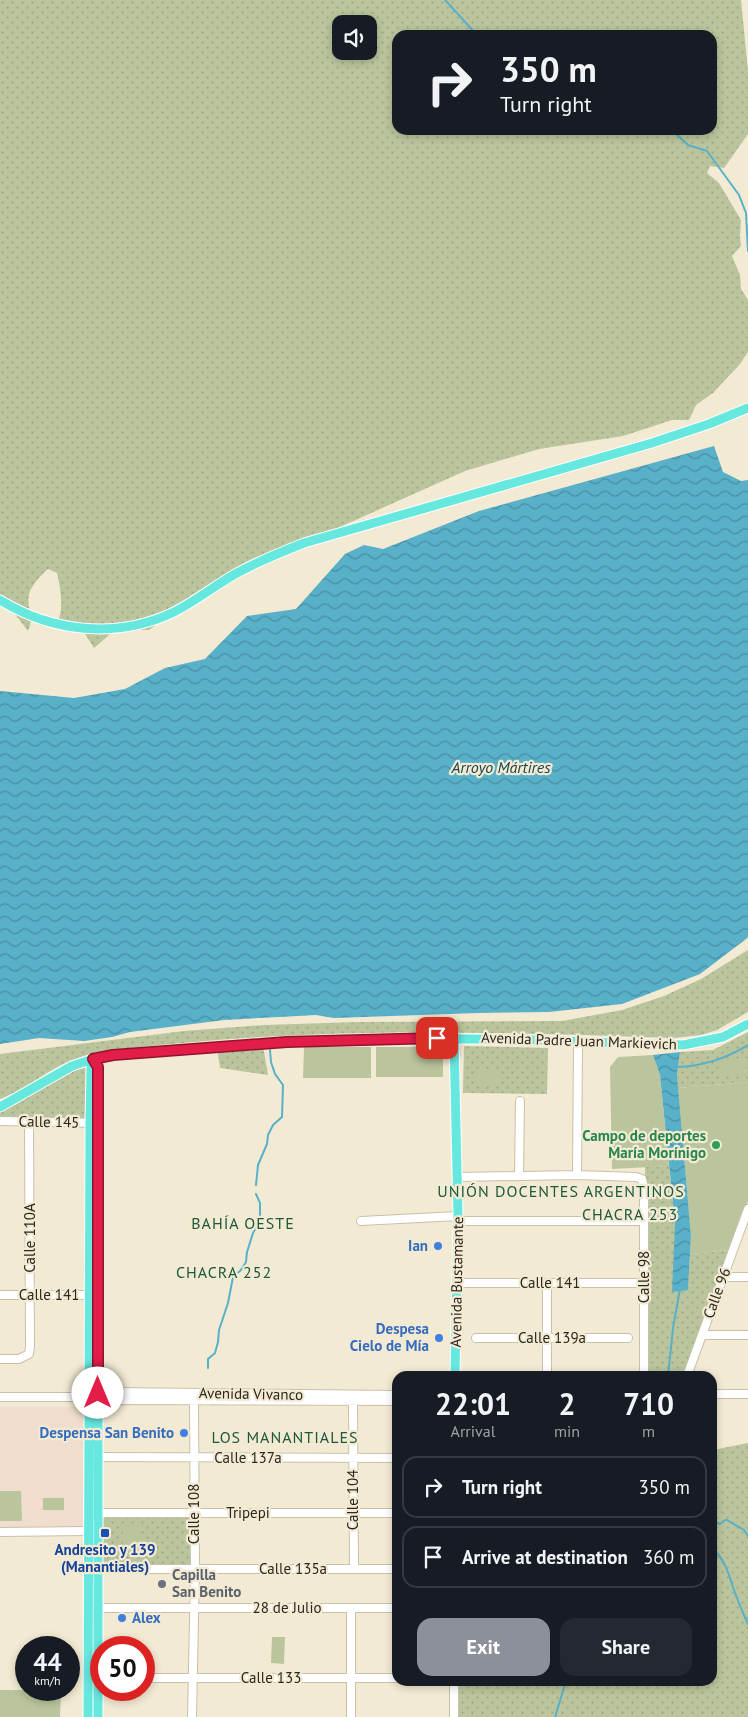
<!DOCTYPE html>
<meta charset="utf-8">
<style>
:root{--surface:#171b24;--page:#242831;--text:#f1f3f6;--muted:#9ea1a6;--line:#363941;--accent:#8c9099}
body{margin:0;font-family:"PT Sans",sans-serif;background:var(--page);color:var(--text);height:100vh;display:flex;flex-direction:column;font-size:19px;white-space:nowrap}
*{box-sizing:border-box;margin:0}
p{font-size:16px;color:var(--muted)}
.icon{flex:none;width:28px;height:28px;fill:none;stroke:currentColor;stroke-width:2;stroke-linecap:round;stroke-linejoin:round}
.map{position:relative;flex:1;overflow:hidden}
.details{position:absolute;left:392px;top:1371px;width:325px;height:315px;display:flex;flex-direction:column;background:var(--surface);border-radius:15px;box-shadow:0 2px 8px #0003}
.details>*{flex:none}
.banner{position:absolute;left:392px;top:30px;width:325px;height:105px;border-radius:15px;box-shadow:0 2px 8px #0003;background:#171b24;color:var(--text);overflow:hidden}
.tools{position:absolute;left:332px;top:15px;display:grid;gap:10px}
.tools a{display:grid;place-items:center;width:45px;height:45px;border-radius:10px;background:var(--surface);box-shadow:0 2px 8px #0003;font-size:25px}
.speed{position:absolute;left:15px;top:1636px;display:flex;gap:10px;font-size:25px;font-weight:700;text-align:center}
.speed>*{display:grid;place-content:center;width:65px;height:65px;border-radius:50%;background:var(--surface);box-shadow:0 2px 8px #0003;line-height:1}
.speed small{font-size:12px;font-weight:400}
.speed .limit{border:8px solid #d22;background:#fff;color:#111}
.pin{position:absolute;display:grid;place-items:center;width:42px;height:42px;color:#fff;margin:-21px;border-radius:10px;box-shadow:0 2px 8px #0006}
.me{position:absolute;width:55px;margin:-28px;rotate:0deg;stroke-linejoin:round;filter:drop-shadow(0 0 4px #0008)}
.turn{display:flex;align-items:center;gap:18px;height:105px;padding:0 25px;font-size:22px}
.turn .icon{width:65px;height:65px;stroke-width:2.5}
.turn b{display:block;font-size:35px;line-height:42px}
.eta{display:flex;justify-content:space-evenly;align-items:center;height:85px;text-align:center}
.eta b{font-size:30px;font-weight:700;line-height:35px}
.button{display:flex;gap:10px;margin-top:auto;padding:10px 25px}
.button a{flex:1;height:58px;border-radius:15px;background:var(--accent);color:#fff;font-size:20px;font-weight:700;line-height:58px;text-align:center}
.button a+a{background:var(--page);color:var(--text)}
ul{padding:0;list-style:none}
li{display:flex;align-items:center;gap:15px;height:62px;margin:0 10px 8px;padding:0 15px;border:2px solid var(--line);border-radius:15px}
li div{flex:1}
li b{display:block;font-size:19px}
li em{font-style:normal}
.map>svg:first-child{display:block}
</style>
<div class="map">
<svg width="748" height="1717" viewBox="0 0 748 1717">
<defs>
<pattern id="grass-dots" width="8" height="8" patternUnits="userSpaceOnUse" patternTransform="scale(1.25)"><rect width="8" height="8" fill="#bac59d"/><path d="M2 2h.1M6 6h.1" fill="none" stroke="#a0a987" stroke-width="1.8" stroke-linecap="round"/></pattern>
<pattern id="water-waves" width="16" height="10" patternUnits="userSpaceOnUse" patternTransform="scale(1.25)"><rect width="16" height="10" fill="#58b0c9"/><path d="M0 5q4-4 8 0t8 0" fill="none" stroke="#498fa3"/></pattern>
</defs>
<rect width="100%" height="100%" fill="#f3ead3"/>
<!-- education -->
<path fill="#f0ddcd" d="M0,1407H84L85,1527L0,1529Z"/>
<!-- grass -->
<path fill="url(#grass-dots)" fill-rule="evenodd" d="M0,0H741L748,71V134L724,168L710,166L707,173L719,183L741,220L740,235L741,246L732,256L740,275L741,289L748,300V352L740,364L713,393L696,405L689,420H672L623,436L539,449L465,471L304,543L259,567L237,573L216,592L182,614L172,613L149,630L116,629L94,648L82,629L57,625C64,608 61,591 57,573L48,569C42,574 30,587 29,595C26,608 35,616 28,631L15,614L0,605ZM341,24H369V51H341ZM398,35H712V130H398Z
M748,950V1012L717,1030L701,1035L673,1038C526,1033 378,1028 230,1039C200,1041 170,1044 140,1047C121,1049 102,1051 84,1056C53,1064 30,1088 0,1099V1054L184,1031L264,1025L359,1022L562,1021L622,1010L664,996L701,979Z
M748,1032V1082L678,1088L677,1075L680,1052L713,1050Z
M263,1046L268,1075L220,1068L217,1047Z
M464,1046L548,1048L547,1094L463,1093Z
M87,1066L86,1120L0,1118V1111L11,1106L75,1069Z
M669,1166L675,1223L688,1290L690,1254L729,1250L684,1376H648L645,1167Z
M748,1443V1717H458L457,1681H712L713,1450Z
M101,1515H191V1567L101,1568Z"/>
<!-- pitch -->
<path fill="#bac59d" d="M304,1047H371V1078H303Z
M376,1047H443V1077H376Z
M653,1055L660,1075L669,1166L612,1169L610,1067L618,1057Z
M747,1060L748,1073L722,1076L721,1062Z
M475,1070H501V1085L475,1084Z
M748,1082V1201L729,1250L690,1254L691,1236L678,1088Z
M0,1491H21L22,1521H0Z
M43,1498H64V1510H43Z
M123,1527H141L142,1555L123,1556Z
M272,1637H285L284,1664L271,1663Z
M0,1690H61L60,1717H0Z"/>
<!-- water -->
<path fill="url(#water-waves)" d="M714,446L723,472L741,481L748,480V937L746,939L700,974L622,1004L549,1012L478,1013L334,1018L316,1015L224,1020L130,1032L112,1037L84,1041L39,1038L0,1044V691L74,698L125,689L165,668L205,659L247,616L296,609L345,554L364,545L383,549L479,511Z
M680,1052L677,1075L691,1236L688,1290L672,1292L675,1223L660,1075L653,1055Z"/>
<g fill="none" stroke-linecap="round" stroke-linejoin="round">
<!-- stream -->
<path stroke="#58b0c9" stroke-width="2" d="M445,0L477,35
M672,130L688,145L707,151L739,195L746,213L748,251
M677,1067C702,1066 727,1058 748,1045
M256,1185L258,1165L267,1144L268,1135L273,1125L282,1117L283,1085L275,1074L271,1062L270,1050
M208,1368V1359L215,1353L218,1342L219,1330L228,1303L233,1277L241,1270L246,1262L247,1252L253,1233L260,1221V1203L256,1194
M668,1376L673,1328L680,1289
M712,1521L720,1524L725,1520H727L744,1530L748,1536
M712,1548C725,1559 729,1575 734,1590C738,1602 743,1613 748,1624
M555,1717L566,1681"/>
<!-- minor casing -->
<g stroke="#c8c0a9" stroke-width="10">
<path id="minor" d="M0,1121L96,1123
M577,1175L578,1041
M519,1176L520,1101
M457,1177L577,1175L636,1177L642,1179L644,1188V1376
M361,1221L458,1216
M458,1221H644
M723,1277H748
M457,1283H644
M547,1283V1376
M0,1295H94
M702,1335H748
M476,1338H628
M0,1359H19L29,1354L30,1347L29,1121
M687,1376L748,1209
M712,1394H748
M0,1397H106L110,1400L398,1401
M106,1397L110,1392L398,1395
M353,1401L354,1569
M98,1457L398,1458
M98,1513H398
M0,1532L88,1531
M98,1569H398
M92,1608H398
M351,1608V1717
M144,1678H398
M454,1681V1717
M192,1717L195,1569L194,1401"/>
</g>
<!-- major casing -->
<g stroke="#fff" stroke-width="11">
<path id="major" d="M0,600C52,632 116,639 172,613C195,602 215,585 237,573C259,561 281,552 304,543L652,443L709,424L748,408
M454,1038L458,1216L455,1376
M93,1059L98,1067V1717
M0,1107L72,1066L93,1059L113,1055L287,1042L403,1038L535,1040L683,1045L723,1037L748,1024
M88,1717L90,1123L91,1068L93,1059"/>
</g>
<!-- minor -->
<use href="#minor" stroke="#fff" stroke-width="8"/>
<!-- major -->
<use href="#major" stroke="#66e8df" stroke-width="9"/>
</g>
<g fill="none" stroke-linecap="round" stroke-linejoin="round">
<!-- route casing -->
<g stroke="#92132f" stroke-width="12">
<path id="route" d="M98,1393V1067L93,1059L113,1055L287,1042L437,1038"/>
</g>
<!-- route -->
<use href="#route" stroke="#e11d48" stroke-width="9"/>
</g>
<!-- markers -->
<circle fill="#2e9e5b" stroke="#f3ead3" stroke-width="2" cx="716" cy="1145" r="5"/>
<g fill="#3f7fe0" stroke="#f3ead3" stroke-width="2">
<circle cx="438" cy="1246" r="5"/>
<circle cx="439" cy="1338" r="5"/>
<circle cx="184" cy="1433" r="5"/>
<circle cx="122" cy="1618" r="5"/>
</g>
<rect fill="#1a4fb4" stroke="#f3ead3" stroke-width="2" x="100" y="1528" width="10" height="10" rx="2.5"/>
<circle fill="#6b7280" stroke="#f3ead3" stroke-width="2" cx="162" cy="1584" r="5"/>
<g text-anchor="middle" stroke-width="4.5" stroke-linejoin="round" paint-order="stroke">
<!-- street labels -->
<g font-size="15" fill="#2a271e" stroke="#f3ead3">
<text transform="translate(579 1041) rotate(2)" y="5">Avenida Padre Juan Markievich</text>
<text transform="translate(49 1122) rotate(1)" y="5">Calle 145</text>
<text transform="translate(30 1238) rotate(-90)" y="5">Calle 110A</text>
<text transform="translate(644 1277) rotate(-90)" y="5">Calle 98</text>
<text transform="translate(457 1282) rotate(-89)" y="5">Avenida Bustamante</text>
<text x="550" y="1288">Calle 141</text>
<text transform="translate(717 1293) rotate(-70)" y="5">Calle 96</text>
<text x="49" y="1300">Calle 141</text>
<text x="552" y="1343">Calle 139a</text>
<text transform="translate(251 1394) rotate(1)" y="5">Avenida Vivanco</text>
<text x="248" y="1463">Calle 137a</text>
<text transform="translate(353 1500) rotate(-90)" y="5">Calle 104</text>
<text x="248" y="1518">Tripepi</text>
<text transform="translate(194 1514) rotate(-90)" y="5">Calle 108</text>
<text x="293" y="1574">Calle 135a</text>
<text x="287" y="1613">28 de Julio</text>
<text x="271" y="1683">Calle 133</text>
</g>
<!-- leisure labels -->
<g font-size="15" font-weight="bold" fill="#27864d" stroke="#f3ead3" text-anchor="end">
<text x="706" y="1141">Campo de deportes<tspan x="706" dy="17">María Morínigo</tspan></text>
</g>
<!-- shop labels -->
<g font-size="15" font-weight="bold" fill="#366cbe" stroke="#f3ead3" text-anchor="end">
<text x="428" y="1251">Ian</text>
<text x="429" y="1334">Despesa<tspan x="429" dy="17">Cielo de Mía</tspan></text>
<text x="174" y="1438">Despensa San Benito</text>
<text x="132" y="1623" text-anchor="start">Alex</text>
</g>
<!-- transit labels -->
<g font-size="15" font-weight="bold" fill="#164399" stroke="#f3ead3">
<text x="105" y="1555">Andresito y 139<tspan x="105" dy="17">(Manantiales)</tspan></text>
</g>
<!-- worship labels -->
<g font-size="15" font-weight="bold" fill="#5b616d" stroke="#f3ead3" text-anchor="start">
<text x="172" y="1580">Capilla<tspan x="172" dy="17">San Benito</tspan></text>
</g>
<!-- water labels -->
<g font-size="16" font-style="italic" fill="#1c444f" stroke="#f3ead3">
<text x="501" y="773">Arroyo Mártires</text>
</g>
<!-- neighbourhood labels -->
<g font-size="16" letter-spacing="1" fill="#1c583a" stroke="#f3ead3">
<text x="561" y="1197">UNIÓN DOCENTES ARGENTINOS</text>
<text x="630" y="1220">CHACRA 253</text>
<text x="243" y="1229">BAHÍA OESTE</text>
<text x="224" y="1278">CHACRA 252</text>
<text x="285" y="1443">LOS MANANTIALES</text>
</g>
</g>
</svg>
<div class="tools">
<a><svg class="icon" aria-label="sound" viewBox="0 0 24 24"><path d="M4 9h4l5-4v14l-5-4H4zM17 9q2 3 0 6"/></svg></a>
</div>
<div class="speed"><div>44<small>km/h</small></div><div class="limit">50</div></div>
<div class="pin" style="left:437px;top:1038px;background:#d93025"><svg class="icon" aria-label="arrive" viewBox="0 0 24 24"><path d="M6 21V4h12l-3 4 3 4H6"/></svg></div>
<svg class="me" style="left:98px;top:1393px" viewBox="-20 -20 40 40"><circle r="19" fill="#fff"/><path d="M0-13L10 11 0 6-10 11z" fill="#e11d48"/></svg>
<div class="banner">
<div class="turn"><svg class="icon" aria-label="right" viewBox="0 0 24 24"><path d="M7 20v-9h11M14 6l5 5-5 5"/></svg><div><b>350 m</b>Turn right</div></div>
</div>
<section class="details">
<div class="eta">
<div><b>22:01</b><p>Arrival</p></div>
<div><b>2</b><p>min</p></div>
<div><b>710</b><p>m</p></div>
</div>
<ul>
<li><svg class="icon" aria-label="right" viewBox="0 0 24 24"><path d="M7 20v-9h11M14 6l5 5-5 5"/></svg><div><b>Turn right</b></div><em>350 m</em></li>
<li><svg class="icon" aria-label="arrive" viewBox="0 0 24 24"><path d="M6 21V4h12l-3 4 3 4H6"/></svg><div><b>Arrive at destination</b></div><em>360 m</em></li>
</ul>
<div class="button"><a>Exit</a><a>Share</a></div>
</section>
</div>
